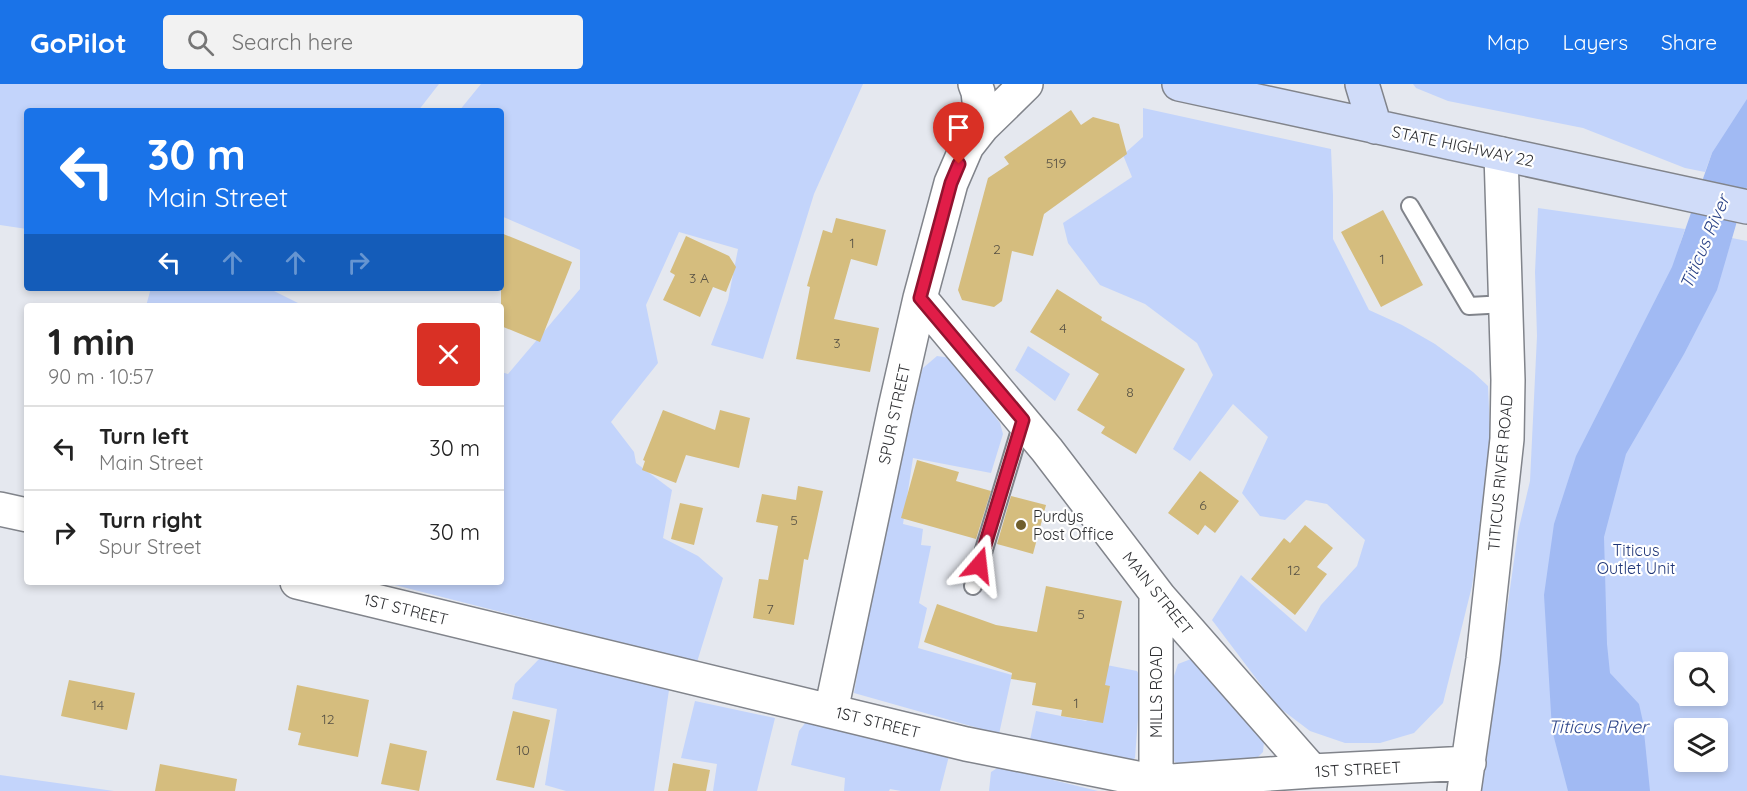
<!DOCTYPE html>
<meta charset="utf-8">
<style>
:root{--surface:#fff;--page:#f2f2f2;--text:#222;--muted:#767676;--line:#e0e0e0;--accent:#1a73e8}
body{margin:0;font-family:Quicksand,sans-serif;background:var(--page);color:var(--text);height:100vh;display:flex;flex-direction:column;font-size:22px;white-space:nowrap}
*{box-sizing:border-box;margin:0}
p{font-size:20px;color:var(--muted)}
.icon{flex:none;width:33px;height:33px;fill:none;stroke:currentColor;stroke-width:2;stroke-linecap:round;stroke-linejoin:round}
.map{position:relative;flex:1;overflow:hidden}
.panel{position:absolute;left:24px;top:219px;width:480px;height:282px;display:flex;flex-direction:column;background:var(--surface);border-radius:6px;box-shadow:0 3px 9px #0003}
.panel>*{flex:none}
.banner{position:absolute;left:24px;top:24px;width:480px;height:183px;border-radius:6px;box-shadow:0 3px 9px #0003;background:#1a73e8;color:#fff;overflow:hidden}
.fabs{position:absolute;left:1674px;top:568px;display:grid;gap:12px}
.fabs a{display:grid;place-items:center;width:54px;height:54px;border-radius:6px;background:var(--surface);box-shadow:0 3px 9px #0003;font-size:30px}
.pin{position:absolute;display:grid;place-items:center;width:51px;height:51px;color:#fff;margin:-62px -26px;border-radius:50% 50% 50% 0;rotate:-45deg;box-shadow:0 0 6px #0007}
.pin .icon{rotate:45deg}
.me{position:absolute;width:66px;margin:-33px;rotate:17deg;stroke-linejoin:round;filter:drop-shadow(0 0 4px #0008)}
.turn{display:flex;align-items:center;gap:21px;height:126px;padding:0 24px;font-size:27px}
.turn .icon{width:78px;height:78px;stroke-width:2.5}
.turn b{display:block;font-size:42px;line-height:51px}
.lanes{display:flex;align-items:center;height:57px;padding:0 24px;background:#0003;justify-content:center;gap:30px;direction:ltr}
.lanes .off{opacity:.35}
.round{display:grid;place-items:center;flex:none;width:63px;height:63px;border-radius:6px;background:var(--page)}
.head{display:flex;align-items:center;justify-content:space-between;height:102px;padding:0 24px}
h1{font-size:36px;font-weight:800;line-height:45px}
ul{padding:0;list-style:none}
li{display:flex;align-items:center;gap:18px;height:84px;padding:0 24px;border-top:2px solid var(--line)}
li div{flex:1}
li b{display:block;font-size:22px}
li em{font-style:normal}
header{display:flex;align-items:center;gap:36px;box-sizing:border-box;height:84px;padding:0 30px;background:var(--accent);color:#fff}
header strong{font-size:28px}
nav{display:flex;gap:33px;margin-inline-start:auto;font-size:21px}
.search{width:420px;height:54px;background:var(--page);display:flex;align-items:center;gap:15px;box-sizing:border-box;padding:0 21px;border-radius:6px;color:var(--muted);font-size:22px}
.map>svg:first-child{display:block}
</style>
<header>
<strong>GoPilot</strong>
<div class="search"><svg class="icon" aria-label="search" viewBox="0 0 24 24"><circle cx="10" cy="10" r="6"/><path d="M15 15l6 6"/></svg>Search here</div>
<nav><a>Map</a><a>Layers</a><a>Share</a></nav>
</header>
<div class="map">
<svg width="1747" height="707" viewBox="0 0 1747 707">
<rect width="100%" height="100%" fill="#e5e8ef"/>
<!-- green -->
<path fill="#c3d4fb" fill-rule="evenodd" d="M0,0H439L418,27H27V145L0,141Z
M481,0H863L814,110L763,275L711,261L728,216L738,165L679,148L646,221L658,279L611,338L634,368L636,379L672,406L663,454L698,472L723,494L697,578L383,498H501V288L508,290L580,205V166L501,132V27H459Z
M1413,0H1747V71L1712,69L1705,88L1685,84L1583,44L1448,17L1416,4Z
M1143,24L1331,65L1333,111V155L1369,226L1402,241L1435,260L1473,288L1488,302L1491,370L1472,502L1443,619L1414,649L1380,659H1345L1310,647L1277,622L1212,536L1241,491L1306,548L1321,521L1357,482L1365,456L1327,420L1306,416L1285,436L1260,432L1242,409L1268,353L1233,320L1190,377L1173,365L1213,291L1197,259L1145,220L1100,201L1068,159L1063,139L1132,93L1123,71L1143,53Z
M1538,124L1685,145L1680,160L1727,170L1732,154L1747,157V707H1474L1492,585L1507,526L1518,448L1530,397L1537,252L1535,188ZM1684,579H1718V612H1684ZM1684,645H1718V678H1684Z
M151,204H268L304,222H146Z
M1028,262L1070,290L1055,317L1015,286Z
M937,272L951,274L1000,339L1003,350L991,389L913,374L903,440L923,445L921,461L931,462L919,519L927,524L918,564L1012,591L999,650L854,609L884,430L910,320L923,284Z
M1061,572L1137,587L1141,594L1135,674L1128,680L1030,656L1036,627L1086,637L1105,623Z
M540,574L669,606L654,707H566L545,701L557,625L512,615L515,600Z
M1191,575L1211,591L1264,658L1263,668L1255,676L1178,681L1172,675V598L1178,580Z
M695,617L775,634L757,707H713L717,680L681,674Z
M806,638L949,672L940,707H901L890,705L889,707H844L845,694L791,681L799,647Z
M999,683L1098,707H989L991,688Z
M0,691L114,707H0Z"/>
<!-- water -->
<path fill="#a1baf3" d="M1747,15V103L1717,206L1684,270L1626,370L1604,453L1607,560L1610,589L1639,620L1643,638L1650,707H1568L1552,646L1544,511L1554,440L1576,372L1672,183L1712,69Z"/>
<!-- building -->
<path fill="#d5bd7e" d="M1071,26L1081,41L1093,33L1119,40L1127,70L1044,130L1033,172L1012,167L1002,217L994,223L962,216L958,206L988,94L1009,80L1004,73Z
M1383,126L1423,201L1381,223L1341,148Z
M836,134L886,146L877,182L851,175L834,235L879,244L870,288L796,275L810,203L807,202L823,146L832,149Z
M501,149L572,178L540,258L501,242Z
M686,152L729,172L736,183L726,208L713,203L700,233L663,216L675,191L670,188Z
M1057,205L1102,233L1101,236L1185,285L1136,370L1101,349L1105,343L1077,326L1099,290L1030,248Z
M663,326L715,346L720,326L750,334L739,384L686,371L676,399L642,386L645,377L643,376Z
M917,376L959,388L956,397L991,407L976,455L901,434Z
M1200,387L1239,417L1215,449L1205,441L1198,451L1168,429Z
M798,402L823,407L808,476L804,475L794,541L753,534L759,495L768,496L778,442L756,438L762,410L796,416Z
M1011,412L1046,421L1033,470L997,460Z
M680,419L703,424L694,461L671,455Z
M1305,441L1333,464L1317,483L1327,490L1295,531L1251,495L1284,454L1290,459Z
M1046,502L1122,517L1105,601L1110,602L1103,639L1061,632L1062,626L1032,621L1036,599L1011,595L1012,589L924,558L937,520L996,541L1037,548Z
M69,596L135,609L127,646L61,632Z
M297,601L369,616L358,673L298,661L301,649L288,646Z
M513,627L550,636L534,704L496,696Z
M390,659L427,667L419,707L381,700Z
M673,679L710,686L706,707H668Z
M160,680L237,695L235,707H155Z"/>
<g fill="none" stroke-linecap="round" stroke-linejoin="round">
<!-- service casing -->
<g stroke="#81848b" stroke-width="20">
<path id="service" d="M1410,122L1469,222L1506,220
M973,502L1023,336"/>
</g>
<!-- minor casing -->
<g stroke="#81848b" stroke-width="36">
<path id="minor" d="M975,0L978,8L982,43
M920,214L1047,366L1160,514L1312,687
M0,425L27,431
M297,498L966,660L1157,698L1312,687L1469,679
M831,627L895,324L920,214L951,99L967,62L982,43L1026,0
M1156,707V510
M1464,707L1483,575L1507,355L1508,296L1501,70"/>
</g>
<!-- secondary casing -->
<g stroke="#81848b" stroke-width="36">
<path id="secondary" d="M1179,0L1747,123
M1362,0L1375,43"/>
</g>
<!-- service -->
<use href="#service" stroke="#fff" stroke-width="16"/>
<!-- minor -->
<use href="#minor" stroke="#fff" stroke-width="33"/>
<!-- secondary -->
<use href="#secondary" stroke="#d0dcf9" stroke-width="33"/>
</g>
<g fill="none" stroke-linecap="round" stroke-linejoin="round">
<!-- route casing -->
<g stroke="#92132f" stroke-width="15">
<path id="route" d="M959,80L951,99L920,214L1023,336L979,481"/>
</g>
<!-- route -->
<use href="#route" stroke="#e11d48" stroke-width="10"/>
</g>
<!-- markers -->
<circle fill="#705f2d" stroke="#fff" stroke-width="2" cx="1021" cy="441" r="6"/>
<g text-anchor="middle" stroke-width="4.5" stroke-linejoin="round" paint-order="stroke">
<!-- number labels -->
<g font-size="14" fill="#585245">
<text x="1056" y="84">519</text>
<text x="852" y="164">1</text>
<text x="997" y="170">2</text>
<text x="1382" y="180">1</text>
<text x="699" y="199">3 A</text>
<text x="1063" y="249">4</text>
<text x="837" y="264">3</text>
<text x="1130" y="313">8</text>
<text x="1203" y="426">6</text>
<text x="794" y="441">5</text>
<text x="1294" y="491">12</text>
<text x="770" y="530">7</text>
<text x="1081" y="535">5</text>
<text x="1076" y="624">1</text>
<text x="98" y="626">14</text>
<text x="328" y="640">12</text>
<text x="523" y="671">10</text>
</g>
<!-- street labels -->
<g font-size="16" fill="#2e2f32" stroke="#fff">
<text transform="translate(1463 62) rotate(12)" y="6">STATE HIGHWAY 22</text>
<text transform="translate(894 330) rotate(-78)" y="6">SPUR STREET</text>
<text transform="translate(1500 389) rotate(-85)" y="6">TITICUS RIVER ROAD</text>
<text transform="translate(1158 509) rotate(51)" y="6">MAIN STREET</text>
<text transform="translate(406 525) rotate(14)" y="6">1ST STREET</text>
<text transform="translate(1156 608) rotate(-90)" y="6">MILLS ROAD</text>
<text transform="translate(878 638) rotate(14)" y="6">1ST STREET</text>
<text transform="translate(1358 685) rotate(-3)" y="6">1ST STREET</text>
</g>
<!-- poi labels -->
<g font-size="16" fill="#2e2f32" stroke="#fff" text-anchor="start">
<text x="1033" y="438">Purdys<tspan x="1033" dy="18">Post Office</tspan></text>
</g>
<!-- park labels -->
<g font-size="16" fill="#1f3678" stroke="#fff">
<text x="1636" y="472">Titicus<tspan x="1636" dy="18">Outlet Unit</tspan></text>
</g>
<!-- water labels -->
<g font-size="18" font-style="italic" fill="#2c4488" stroke="#fff">
<text transform="translate(1705 158) rotate(-67)" y="6">Titicus River</text>
<text x="1598" y="649">Titicus River</text>
</g>
</g>
</svg>
<div class="fabs">
<a><svg class="icon" aria-label="search" viewBox="0 0 24 24"><circle cx="10" cy="10" r="6"/><path d="M15 15l6 6"/></svg></a>
<a><svg class="icon" aria-label="layers" viewBox="0 0 24 24"><path d="M12 4l9 5-9 5-9-5zM3 14l9 5 9-5"/></svg></a>
</div>
<div class="pin" style="left:959px;top:80px;background:#d93025"><svg class="icon" aria-label="arrive" viewBox="0 0 24 24"><path d="M6 21V4h12l-3 4 3 4H6"/></svg></div>
<svg class="me" style="left:979px;top:481px" viewBox="-20 -20 40 40"><path d="M0-17L14 15 0 8-14 15z" fill="#e11d48" stroke="#fff" stroke-width="4"/></svg>
<div class="banner">
<div class="turn"><svg class="icon" aria-label="left" viewBox="0 0 24 24"><path d="M17 20v-9H6M10 6l-5 5 5 5"/></svg><div><b>30 m</b>Main Street</div></div>
<div class="lanes"><svg class="icon" aria-label="left" viewBox="0 0 24 24"><path d="M17 20v-9H6M10 6l-5 5 5 5"/></svg><svg class="icon off" aria-label="ahead" viewBox="0 0 24 24"><path d="M12 20V5M6 11l6-6 6 6"/></svg><svg class="icon off" aria-label="ahead" viewBox="0 0 24 24"><path d="M12 20V5M6 11l6-6 6 6"/></svg><svg class="icon off" aria-label="right" viewBox="0 0 24 24"><path d="M7 20v-9h11M14 6l5 5-5 5"/></svg></div>
</div>
<section class="panel">
<div class="head"><div><h1>1 min</h1><p>90 m · 10:57</p></div><a class="round" style="background:#d93025;color:#fff"><svg class="icon" aria-label="close" viewBox="0 0 24 24"><path d="M6 6l12 12M18 6L6 18"/></svg></a></div>
<ul>
<li><svg class="icon" aria-label="left" viewBox="0 0 24 24"><path d="M17 20v-9H6M10 6l-5 5 5 5"/></svg><div><b>Turn left</b><p>Main Street</p></div><em>30 m</em></li>
<li><svg class="icon" aria-label="right" viewBox="0 0 24 24"><path d="M7 20v-9h11M14 6l5 5-5 5"/></svg><div><b>Turn right</b><p>Spur Street</p></div><em>30 m</em></li>
</ul>
</section>
</div>
